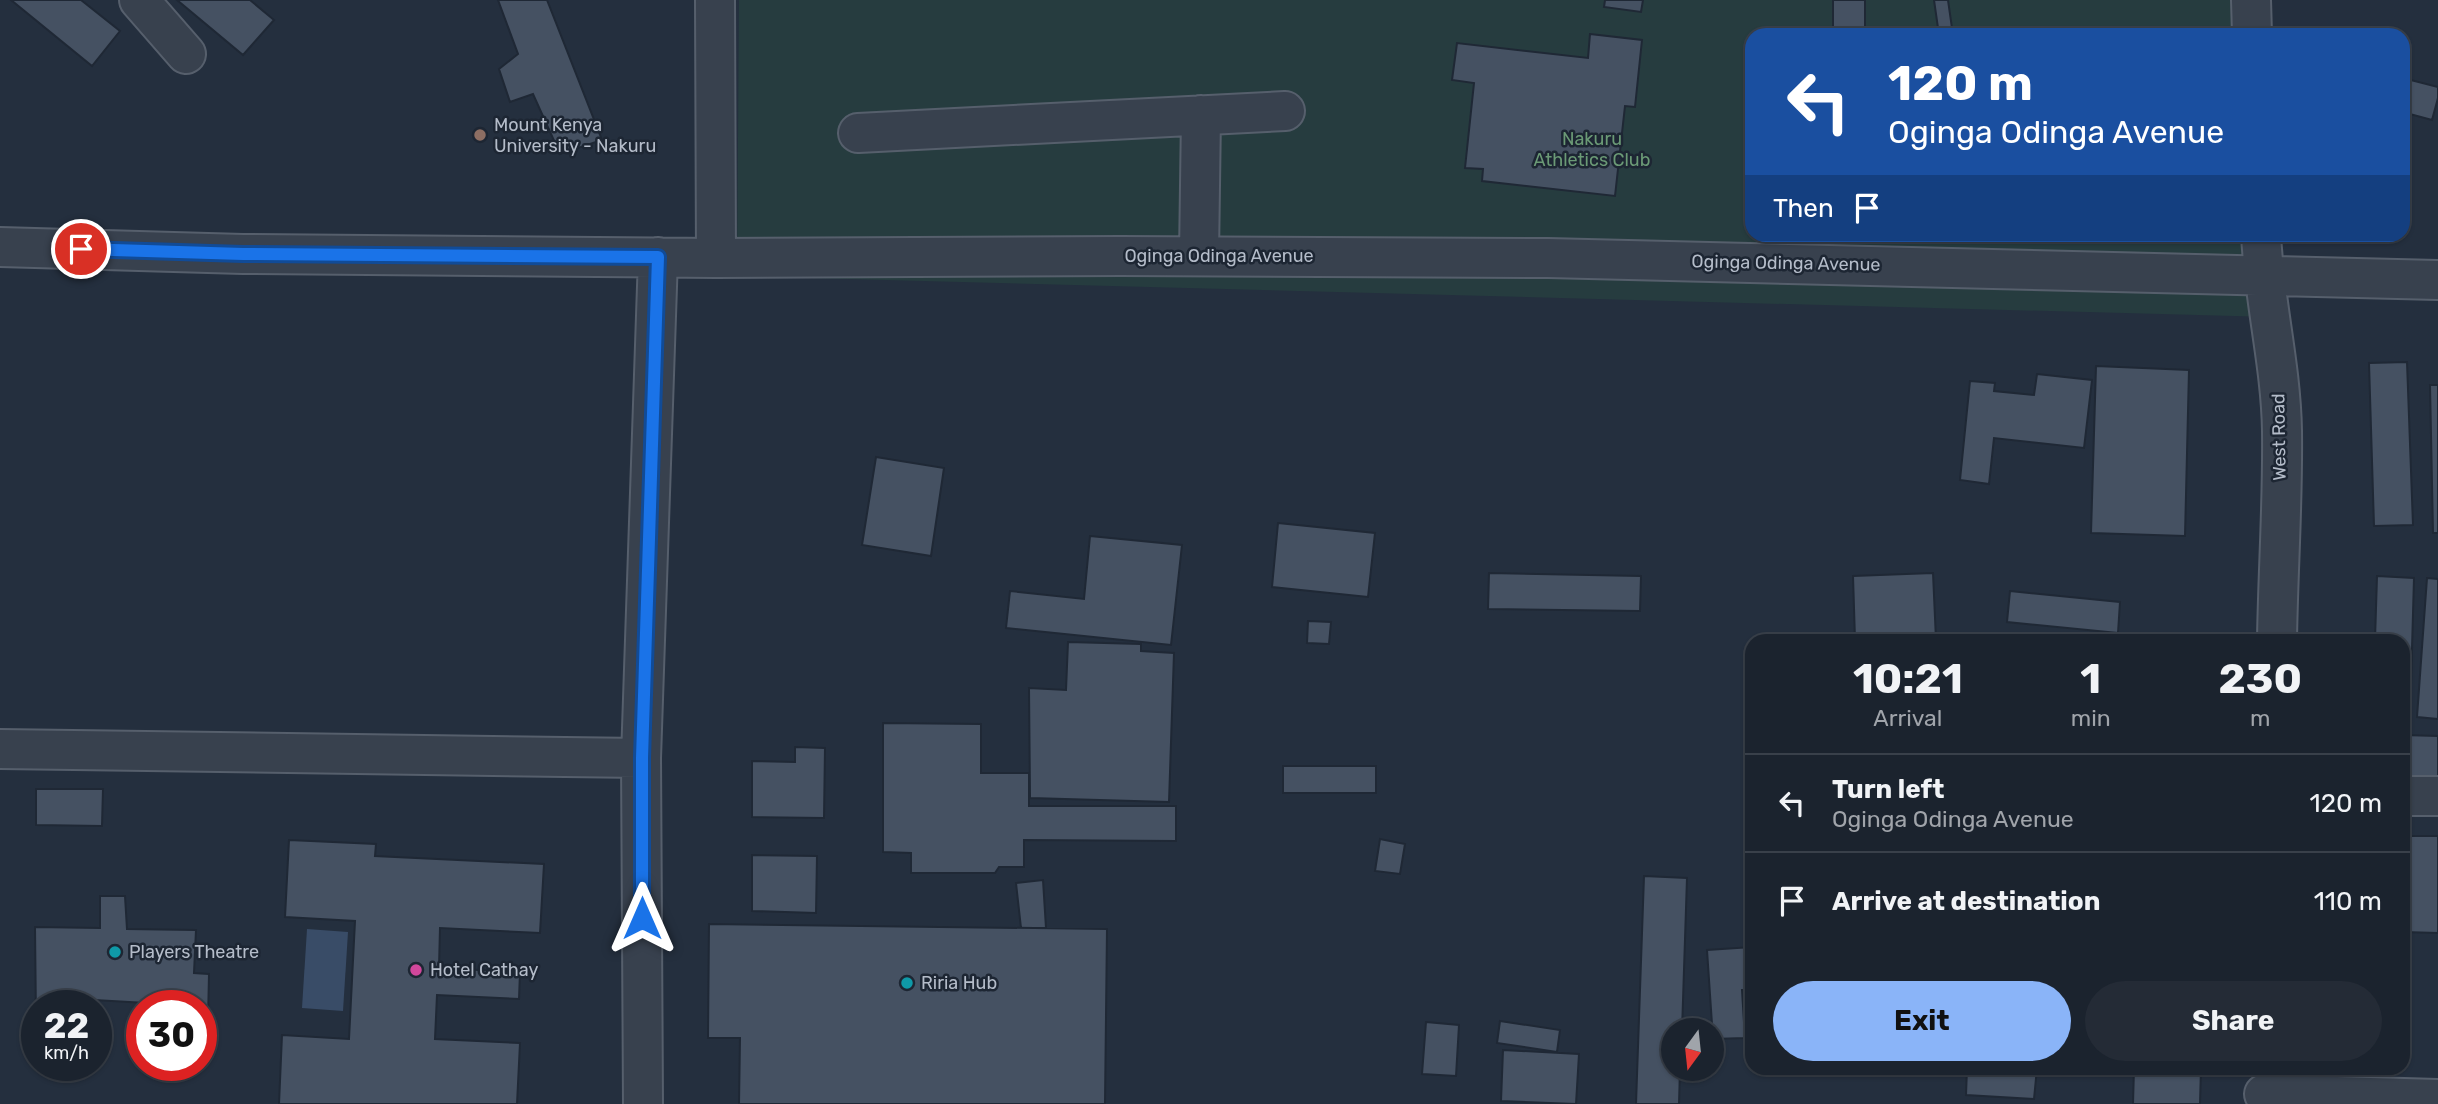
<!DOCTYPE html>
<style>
:root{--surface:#1b232e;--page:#242b36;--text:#f1f3f6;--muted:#a0a4aa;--line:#39404a;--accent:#8ab4f8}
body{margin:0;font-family:Rubik,sans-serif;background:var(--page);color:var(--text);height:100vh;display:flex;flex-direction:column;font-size:26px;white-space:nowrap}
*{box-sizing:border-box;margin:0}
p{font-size:23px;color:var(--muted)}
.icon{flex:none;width:38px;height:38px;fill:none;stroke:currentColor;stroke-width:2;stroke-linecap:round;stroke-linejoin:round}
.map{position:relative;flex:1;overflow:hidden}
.sheet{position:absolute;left:1745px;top:634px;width:665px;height:441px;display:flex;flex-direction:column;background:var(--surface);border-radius:21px;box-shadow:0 2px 5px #0004,0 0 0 2px var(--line)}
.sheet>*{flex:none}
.top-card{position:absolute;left:1745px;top:28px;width:665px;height:214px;border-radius:21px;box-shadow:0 2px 5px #0004,0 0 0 2px var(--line);background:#1a4fa0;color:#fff;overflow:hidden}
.needle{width:46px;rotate:195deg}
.tools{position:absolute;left:1661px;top:1018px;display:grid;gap:14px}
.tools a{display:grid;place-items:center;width:63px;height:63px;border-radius:50%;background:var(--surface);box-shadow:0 2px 5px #0004,0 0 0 2px var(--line);font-size:35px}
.speed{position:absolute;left:21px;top:990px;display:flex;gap:14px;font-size:35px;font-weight:700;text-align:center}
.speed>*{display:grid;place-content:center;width:91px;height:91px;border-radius:50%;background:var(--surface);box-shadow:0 2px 5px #0004,0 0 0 2px var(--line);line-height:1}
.speed small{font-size:18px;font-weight:400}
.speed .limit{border:10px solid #d22;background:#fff;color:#111}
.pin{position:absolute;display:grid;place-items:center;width:60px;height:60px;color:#fff;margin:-30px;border:4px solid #fff;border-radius:50%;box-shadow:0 2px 7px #0007}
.me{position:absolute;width:77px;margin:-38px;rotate:0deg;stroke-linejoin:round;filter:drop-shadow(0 0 5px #0008)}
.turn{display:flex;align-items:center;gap:24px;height:147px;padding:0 28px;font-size:32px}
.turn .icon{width:91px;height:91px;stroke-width:2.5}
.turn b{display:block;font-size:49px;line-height:60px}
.then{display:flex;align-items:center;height:66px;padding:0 28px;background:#0003;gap:14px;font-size:26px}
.eta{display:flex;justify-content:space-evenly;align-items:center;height:119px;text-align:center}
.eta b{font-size:42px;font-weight:700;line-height:49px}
.button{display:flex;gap:14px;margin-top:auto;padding:14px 28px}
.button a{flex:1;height:80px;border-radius:42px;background:var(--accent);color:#111;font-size:28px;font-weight:700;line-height:80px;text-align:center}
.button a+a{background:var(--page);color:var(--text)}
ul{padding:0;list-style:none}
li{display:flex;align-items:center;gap:21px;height:98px;padding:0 28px;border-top:2px solid var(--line)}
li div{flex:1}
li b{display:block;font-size:26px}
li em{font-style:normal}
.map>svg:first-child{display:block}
</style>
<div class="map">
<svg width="2438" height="1104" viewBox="0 0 2438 1104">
<rect width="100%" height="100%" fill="#242f3e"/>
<!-- green -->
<path fill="#263c3f" d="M739,0H2272V35H1752V234L2271,235V317L737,276Z"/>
<!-- water -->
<path fill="#394c67" d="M307,929L348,932L343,1011L302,1008Z"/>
<!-- building -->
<path fill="#455162" stroke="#1f2835" stroke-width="2" d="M11,0H81L120,31L92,66Z
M177,0H250L274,20L243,55Z
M498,0H547L602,140L560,154L533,94L510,102L499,69L518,54Z
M1605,0H1643L1641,12L1604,7Z
M1833,0H1865V35H1833Z
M1934,0H1948L1953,35H1939Z
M1590,34L1642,40L1635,107L1625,106L1615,196L1482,181L1483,169L1465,168L1474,83L1452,80L1457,43L1588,58Z
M2403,78L2438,87V98L2432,120L2406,113L2403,122Z
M2407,362L2413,525L2374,526L2369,363Z
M2096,366L2189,370L2185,536L2091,533Z
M2037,374L2092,380L2084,448L1994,438L1989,484L1960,480L1970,381L1995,383L1994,391L2034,395Z
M2430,385H2438V533H2433Z
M876,457L944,468L931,556L862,545Z
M1278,523L1375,533L1368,597L1272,587Z
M1090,536L1182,545L1171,645L1006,628L1010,591L1084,599Z
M1489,573L1641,576L1640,611L1488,609Z
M1933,573L1936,640H1855L1853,576Z
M2377,576L2414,578L2410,720H2403V640H2375Z
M2427,578L2438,579V719L2417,717Z
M2010,591L2120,602L2118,633L2007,622Z
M1308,621L1331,622L1329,644L1307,643Z
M1068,642L1141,644V651L1174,653L1169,802L1030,798L1029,688L1066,690Z
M883,723L981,724V773H1029V806H1176V841L1024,840V867H999L995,873H911V853L883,852Z
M2403,735L2438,736V782L2403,780Z
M795,747L825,748L824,818L752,817V761L795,762Z
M1283,766H1376V793H1283Z
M36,789H103L102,826L36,825Z
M2403,836H2438V933L2403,932Z
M1380,839L1405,844L1400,874L1375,871Z
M289,840L376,844L375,856L544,864L540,933L440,928L439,968L520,972L519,999L437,995L435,1039L520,1043L517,1104H279L282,1035L349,1039L355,921L285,917Z
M752,855L817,856L816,913L752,911Z
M1644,876L1687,878L1682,1031H1673V1069H1680L1679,1104H1636Z
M1043,880L1046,928H1021L1016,883Z
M100,896H125L127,929L196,930L194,973L209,974L208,1021L201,1020V1006H147L146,1003L95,1000L94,1006H37L36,1021L35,927L100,928Z
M709,924L1107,929L1105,1104H739L740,1038H708Z
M1752,947V990H1742L1745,1038L1713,1039L1707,950Z
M1500,1021L1560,1030L1557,1052L1497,1043Z
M1426,1022L1459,1025L1456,1076L1422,1074Z
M1503,1050L1579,1054L1576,1104L1501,1101Z
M1967,1068H2037L2034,1099L1966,1095Z
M2134,1068H2201L2200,1104H2133Z"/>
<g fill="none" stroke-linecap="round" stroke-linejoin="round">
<!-- minor casing -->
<g stroke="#565f6c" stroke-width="42">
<path id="minor" d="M139,0L186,54
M715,0L716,258
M2251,0L2252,35
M858,133L1285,111
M2261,234C2264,301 2281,365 2282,431C2283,501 2278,571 2277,640
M0,247L243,254L716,258L1120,256L1548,258L2438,280
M1199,256L1201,115
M0,749L641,758
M2403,796H2438
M2264,1094L2438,1099
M643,1104L641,758L658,257"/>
</g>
<!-- minor -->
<use href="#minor" stroke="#38414e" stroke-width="38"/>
</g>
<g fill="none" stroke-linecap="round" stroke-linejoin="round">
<!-- route casing -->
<g stroke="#114b97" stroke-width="18">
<path id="route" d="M81,249L243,254L658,257L642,758V918"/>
</g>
<!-- route -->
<use href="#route" stroke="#1a73e8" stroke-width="12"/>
</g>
<!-- markers -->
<circle fill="#8d6e63" stroke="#1d2633" stroke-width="2.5" cx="480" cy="135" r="7"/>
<g fill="#0f9aa8" stroke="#1d2633" stroke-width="2.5">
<circle cx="115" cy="952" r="7"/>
<circle cx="907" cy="983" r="7"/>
</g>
<circle fill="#d1479c" stroke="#1d2633" stroke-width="2.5" cx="416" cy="970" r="7"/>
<g text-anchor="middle" stroke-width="5" stroke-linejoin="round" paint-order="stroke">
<!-- poi labels -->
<g font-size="18" fill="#b4bcc9" stroke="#1d2633" text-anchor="start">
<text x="494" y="131">Mount Kenya<tspan x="494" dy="21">University - Nakuru</tspan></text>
<text x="129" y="958">Players Theatre</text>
<text x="430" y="976">Hotel Cathay</text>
<text x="921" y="989">Riria Hub</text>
</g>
<!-- park labels -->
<g font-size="18" fill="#6b9a76" stroke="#1d2633">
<text x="1592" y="145">Nakuru<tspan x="1592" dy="21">Athletics Club</tspan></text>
</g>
<!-- street labels -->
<g font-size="18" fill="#b4bcc9" stroke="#1d2633">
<text x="1219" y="262">Oginga Odinga Avenue</text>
<text transform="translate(1786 263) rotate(1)" y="6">Oginga Odinga Avenue</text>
<text transform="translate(2279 437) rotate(-91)" y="6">West Road</text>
</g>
</g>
</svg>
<div class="tools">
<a><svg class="needle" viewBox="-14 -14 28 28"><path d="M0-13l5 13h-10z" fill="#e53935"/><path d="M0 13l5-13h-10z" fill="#a0a4aa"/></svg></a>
</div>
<div class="speed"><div>22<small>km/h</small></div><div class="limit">30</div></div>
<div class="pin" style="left:81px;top:249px;background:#d93025"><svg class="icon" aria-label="arrive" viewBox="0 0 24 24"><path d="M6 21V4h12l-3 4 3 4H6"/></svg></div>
<svg class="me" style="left:642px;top:918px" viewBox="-20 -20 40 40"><path d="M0-17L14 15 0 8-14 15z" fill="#1a73e8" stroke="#fff" stroke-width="4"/></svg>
<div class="top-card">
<div class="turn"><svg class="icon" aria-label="left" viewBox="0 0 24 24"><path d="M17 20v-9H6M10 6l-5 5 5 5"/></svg><div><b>120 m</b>Oginga Odinga Avenue</div></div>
<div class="then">Then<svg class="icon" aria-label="arrive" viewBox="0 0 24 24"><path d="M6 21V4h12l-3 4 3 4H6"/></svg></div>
</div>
<section class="sheet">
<div class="eta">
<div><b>10:21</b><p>Arrival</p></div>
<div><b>1</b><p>min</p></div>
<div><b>230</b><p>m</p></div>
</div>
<ul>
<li><svg class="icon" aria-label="left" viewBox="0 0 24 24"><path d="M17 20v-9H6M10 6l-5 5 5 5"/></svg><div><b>Turn left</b><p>Oginga Odinga Avenue</p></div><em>120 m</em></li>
<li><svg class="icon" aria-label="arrive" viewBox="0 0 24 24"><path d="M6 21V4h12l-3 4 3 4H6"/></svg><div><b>Arrive at destination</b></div><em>110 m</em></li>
</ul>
<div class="button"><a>Exit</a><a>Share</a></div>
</section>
</div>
